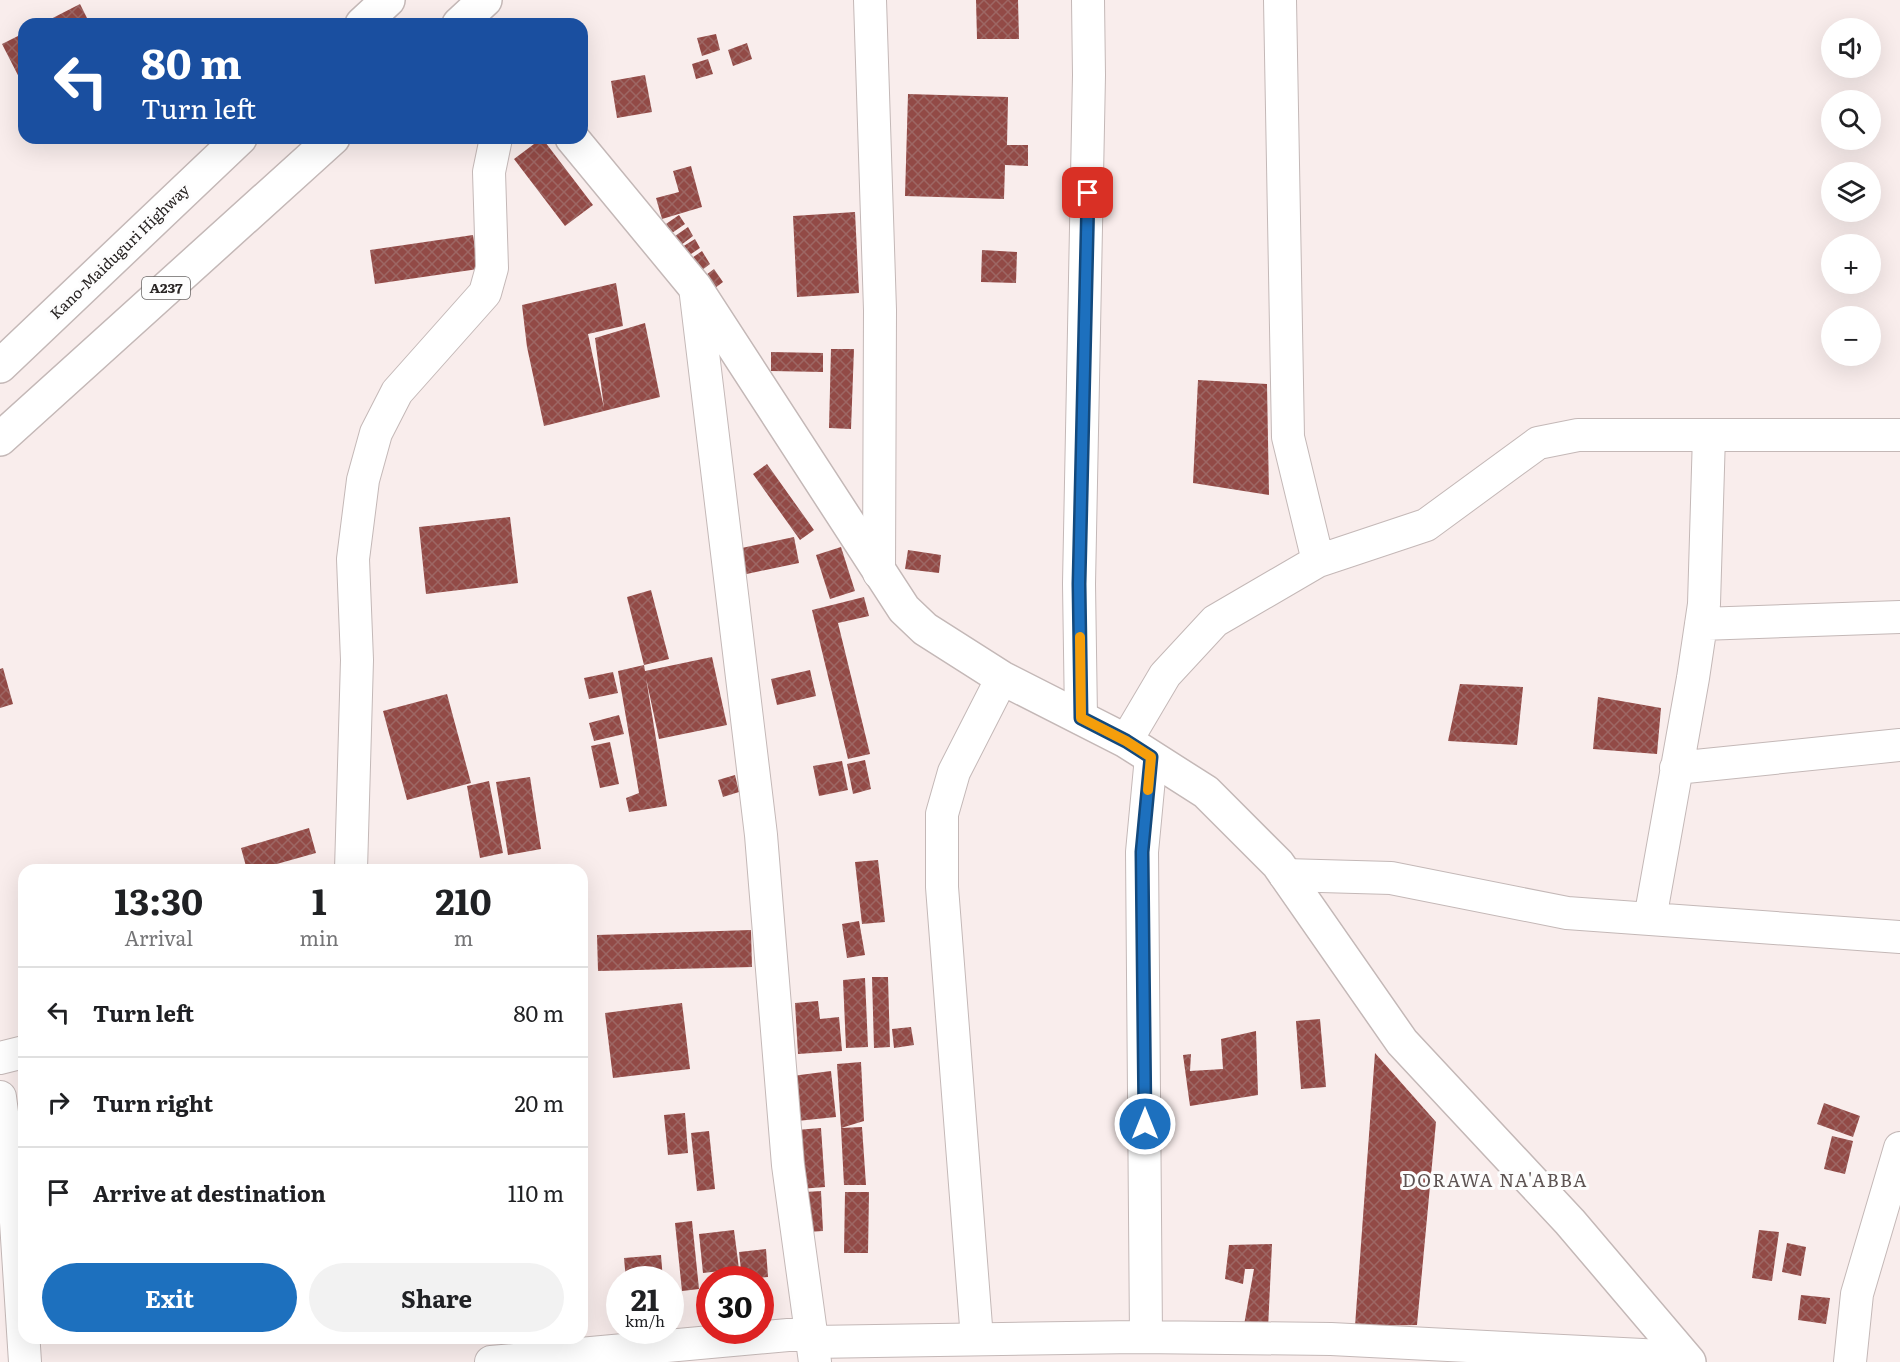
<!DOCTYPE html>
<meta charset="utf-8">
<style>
:root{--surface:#fff;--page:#f2f2f2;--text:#202124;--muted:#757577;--line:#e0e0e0;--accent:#1d70be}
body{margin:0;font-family:Literata,serif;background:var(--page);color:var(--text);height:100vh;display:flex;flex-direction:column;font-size:22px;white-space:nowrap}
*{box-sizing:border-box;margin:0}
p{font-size:20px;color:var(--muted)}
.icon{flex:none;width:33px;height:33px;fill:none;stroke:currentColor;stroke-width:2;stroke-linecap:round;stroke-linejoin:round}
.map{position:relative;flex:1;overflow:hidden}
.side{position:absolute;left:18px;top:864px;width:570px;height:480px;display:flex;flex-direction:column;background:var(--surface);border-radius:18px;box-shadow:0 6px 24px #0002}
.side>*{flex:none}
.hud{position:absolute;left:18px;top:18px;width:570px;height:126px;border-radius:18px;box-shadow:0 6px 24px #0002;background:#1a4fa0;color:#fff;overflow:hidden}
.fabs{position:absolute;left:1821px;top:18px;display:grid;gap:12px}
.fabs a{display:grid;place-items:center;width:60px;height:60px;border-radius:50%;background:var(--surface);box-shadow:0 6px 24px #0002;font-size:30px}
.speed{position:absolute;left:606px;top:1266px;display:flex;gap:12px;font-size:30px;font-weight:700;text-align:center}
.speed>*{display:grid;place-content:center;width:78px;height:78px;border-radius:50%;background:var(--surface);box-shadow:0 6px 24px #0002;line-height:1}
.speed small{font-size:15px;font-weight:400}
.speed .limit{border:9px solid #d22;background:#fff;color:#111}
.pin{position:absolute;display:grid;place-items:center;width:51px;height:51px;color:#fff;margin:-26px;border-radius:12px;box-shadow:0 3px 9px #0006}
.me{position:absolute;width:66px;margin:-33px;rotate:0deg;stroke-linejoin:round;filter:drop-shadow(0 0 4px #0008)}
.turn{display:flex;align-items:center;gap:21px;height:126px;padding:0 24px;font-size:27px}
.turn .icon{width:78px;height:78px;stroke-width:2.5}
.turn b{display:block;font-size:42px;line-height:51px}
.eta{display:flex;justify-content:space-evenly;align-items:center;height:102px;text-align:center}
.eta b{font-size:36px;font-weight:700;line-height:42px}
.button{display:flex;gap:12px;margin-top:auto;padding:12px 24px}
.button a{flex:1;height:69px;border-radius:36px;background:var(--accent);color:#fff;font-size:24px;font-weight:700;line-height:69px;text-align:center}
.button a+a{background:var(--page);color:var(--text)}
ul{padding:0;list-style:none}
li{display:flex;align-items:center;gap:18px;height:90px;padding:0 24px;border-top:2px solid var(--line)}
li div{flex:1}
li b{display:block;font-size:22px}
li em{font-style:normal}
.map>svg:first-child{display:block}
</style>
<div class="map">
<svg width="1900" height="1362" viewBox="0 0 1900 1362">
<defs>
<pattern id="building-cross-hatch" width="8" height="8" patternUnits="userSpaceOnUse" patternTransform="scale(1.5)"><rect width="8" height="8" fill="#924a46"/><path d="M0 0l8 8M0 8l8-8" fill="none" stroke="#9d6764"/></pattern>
</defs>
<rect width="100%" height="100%" fill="#f9edec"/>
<!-- building -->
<path fill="url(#building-cross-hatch)" d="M976,0H1018L1019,39H977Z
M80,4L90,24H41Z
M24,33V87L2,44Z
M716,34L720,50L702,56L697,38Z
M747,43L752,59L733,66L728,50Z
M708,59L713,74L696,79L692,64Z
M645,75L652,112L617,118L611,81Z
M908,94L1008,97L1007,145H1028V166L1005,165L1004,199L905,196Z
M542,138L593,205L565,226L514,159Z
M691,166L702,207L662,219L656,198L679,192L673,171Z
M855,212L859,293L797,297L793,216Z
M679,215L685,224L672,233L666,224Z
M688,227L693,236L681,245L675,236Z
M473,235L478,269L375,284L370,250Z
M695,239L700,248L688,256L682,247Z
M982,250L1017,252L1016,283L981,282Z
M702,251L710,264L698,273L689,260Z
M714,269L723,282L711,291L702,278Z
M616,283L623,326L588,334L604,408L595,338L645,323L660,397L544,426L527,347L522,305Z
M831,349H854L851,429L829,428Z
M771,352L823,353V372L771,371Z
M1198,380L1267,384L1269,495L1193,483Z
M767,464L814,530L800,540L753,474Z
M510,517L518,583L426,594L419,527Z
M794,537L799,563L742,575L737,549Z
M841,547L855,591L830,599L816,555Z
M908,550L941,555L939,573L905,569Z
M651,590L669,659L644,665L645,671L712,657L727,725L659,739L646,678L667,806L629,812L626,798L639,793L618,671L644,665L627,597Z
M864,597L869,616L838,623L870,754L848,759L812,610Z
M3,668L13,704L0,708V669Z
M810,670L816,696L777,705L771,679Z
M613,672L618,693L589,699L584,678Z
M1460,684L1523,687L1517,745L1448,741Z
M447,694L471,783L407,800L383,711Z
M1598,697L1661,708L1657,754L1593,749Z
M619,715L624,734L594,741L589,723Z
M610,742L619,784L600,788L591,746Z
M865,760L871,789L853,794L847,764Z
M842,761L848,790L819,796L813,766Z
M735,775L739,792L723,797L718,780Z
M530,777L541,849L508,855L496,782Z
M489,781L503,853L480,858L467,786Z
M309,828L316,853L266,867L267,870H247L241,848Z
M878,860L885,922L862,924L855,862Z
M859,921L865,955L847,958L842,924Z
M751,930L752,967L598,971L597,935Z
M872,977H888L890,1047L874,1048Z
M865,978L868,1047L846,1048L843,980Z
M818,1001L820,1019L839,1017L842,1051L798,1054L795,1003Z
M682,1003L690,1069L613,1078L605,1013Z
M1320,1019L1326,1087L1301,1089L1296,1021Z
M911,1027L914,1045L894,1048L892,1029Z
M1256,1031L1258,1095L1190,1106L1183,1055L1191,1054L1190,1071L1223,1069L1221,1039Z
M1375,1053L1436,1122L1417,1325L1355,1326Z
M861,1062L864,1121L841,1128L837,1064Z
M831,1071L836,1117L797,1121L792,1076Z
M1824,1103L1860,1116L1853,1137L1817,1124Z
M685,1113L688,1153L668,1155L664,1115Z
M862,1127L866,1185H844L841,1128Z
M821,1128L825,1187L800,1189L796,1130Z
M709,1131L715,1189L697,1191L691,1133Z
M1832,1136L1853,1141L1845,1174L1824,1169Z
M821,1191L823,1231L807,1232L805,1192Z
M845,1192H869L868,1253H844Z
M692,1221L699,1289L682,1291L675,1223Z
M734,1230L739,1269L703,1273L699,1234Z
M1759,1230L1779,1232L1772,1281L1752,1278Z
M1787,1243L1806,1247L1801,1276L1782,1272Z
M1272,1244L1268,1329L1244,1325L1254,1269H1245L1243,1284L1225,1279L1229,1245Z
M766,1249L768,1277L742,1279L739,1252Z
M661,1255L663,1280H626L624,1258Z
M760,1282H764L766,1310L760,1311Z
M1801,1295L1830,1298L1826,1324L1798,1320Z"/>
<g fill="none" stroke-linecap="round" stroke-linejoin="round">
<!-- minor casing -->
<g stroke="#c4b8b7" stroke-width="34">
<path id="minor" d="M870,0L880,310L879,573
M1280,0L1288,437L1318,561
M695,287L761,835L788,1165L815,1362
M1701,624L1900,617
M1081,718L1079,584L1089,75L1088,0
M1126,741L1165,675L1215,621L1318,561L1426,525L1538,443L1578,435H1900
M1676,768L1900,745
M351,870L357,660L353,559L363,480L376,433L397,392L485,293L492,268L489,172L496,138
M1285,875L1391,878L1567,913L1900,937
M1650,919L1693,678L1704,604L1709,435
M0,1058L24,1052
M0,1097L16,1222L25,1362
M1146,1337L1142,852L1151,757
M977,1339L942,887V814L954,772L1002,678
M812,1342L1137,1337L1331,1339L1682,1357
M491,1362L810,1333
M1850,1362L1857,1294L1900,1148"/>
</g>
<!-- major casing -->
<g stroke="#c4b8b7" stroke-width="36">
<path id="major" d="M572,138L695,287L904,609L925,629L1002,678L1126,741L1206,792L1278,864L1402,1042L1570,1222L1689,1362"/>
</g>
<!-- highway casing -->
<g stroke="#c4b8b7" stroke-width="36">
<path id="highway" d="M362,24L388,0
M459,24L485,0
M0,366L240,138
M0,439L333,138"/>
</g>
<!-- minor -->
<use href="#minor" stroke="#fff" stroke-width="32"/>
<!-- major -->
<use href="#major" stroke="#fff" stroke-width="33"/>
<!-- highway -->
<use href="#highway" stroke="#fff" stroke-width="33"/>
</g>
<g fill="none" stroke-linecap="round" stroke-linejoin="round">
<!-- route casing -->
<g stroke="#13497c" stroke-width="15">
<path id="route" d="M1088,193L1079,584L1081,718L1126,741L1151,757L1142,852L1145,1124"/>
</g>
<!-- route -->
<use href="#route" stroke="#1d70be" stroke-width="10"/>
<!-- slow -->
<path stroke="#f59e0b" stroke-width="10" d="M1080,637L1081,718L1126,741L1151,757L1148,790"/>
</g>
<g text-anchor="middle" stroke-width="6" stroke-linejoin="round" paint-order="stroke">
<!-- shield labels -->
<rect fill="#fdfdfd" stroke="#686564" stroke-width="1.5" x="142" y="277" width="48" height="22" rx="4.5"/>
<g font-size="14" font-weight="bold" fill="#282423">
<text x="166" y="293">A237</text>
</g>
<!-- street labels -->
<g font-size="15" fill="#282423" stroke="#fdfdfd">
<text transform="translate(120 252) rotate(-44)" y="5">Kano-Maiduguri Highway</text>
</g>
<!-- quarter labels -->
<g font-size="18" letter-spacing="1.5" fill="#5e5453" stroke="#fdfdfd">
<text x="1495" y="1187">DORAWA NA'ABBA</text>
</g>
</g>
</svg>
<div class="fabs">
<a><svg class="icon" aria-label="sound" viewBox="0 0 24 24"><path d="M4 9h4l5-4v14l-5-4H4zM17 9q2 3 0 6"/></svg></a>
<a><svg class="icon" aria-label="search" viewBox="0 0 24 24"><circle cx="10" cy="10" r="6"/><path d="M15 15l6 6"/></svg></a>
<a><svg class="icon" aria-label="layers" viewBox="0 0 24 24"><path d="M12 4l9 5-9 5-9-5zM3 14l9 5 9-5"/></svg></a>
<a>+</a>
<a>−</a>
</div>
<div class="speed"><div>21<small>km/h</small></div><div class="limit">30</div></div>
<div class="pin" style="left:1088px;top:193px;background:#d93025"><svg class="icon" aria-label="arrive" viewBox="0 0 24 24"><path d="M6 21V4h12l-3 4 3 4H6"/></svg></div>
<svg class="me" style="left:1145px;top:1124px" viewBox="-20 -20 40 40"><circle r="17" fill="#1d70be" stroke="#fff" stroke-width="3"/><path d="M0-11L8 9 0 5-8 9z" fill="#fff"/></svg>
<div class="hud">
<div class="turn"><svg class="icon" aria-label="left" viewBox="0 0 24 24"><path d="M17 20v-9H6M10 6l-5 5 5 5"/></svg><div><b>80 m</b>Turn left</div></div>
</div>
<section class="side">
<div class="eta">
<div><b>13:30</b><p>Arrival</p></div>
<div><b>1</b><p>min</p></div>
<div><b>210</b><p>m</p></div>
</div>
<ul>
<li><svg class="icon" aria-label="left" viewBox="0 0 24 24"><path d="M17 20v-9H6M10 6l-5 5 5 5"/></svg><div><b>Turn left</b></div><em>80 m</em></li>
<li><svg class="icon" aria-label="right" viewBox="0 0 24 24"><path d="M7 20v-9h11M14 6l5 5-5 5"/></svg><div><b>Turn right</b></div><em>20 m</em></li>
<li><svg class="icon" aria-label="arrive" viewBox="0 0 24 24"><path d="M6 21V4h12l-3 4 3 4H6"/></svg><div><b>Arrive at destination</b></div><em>110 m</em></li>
</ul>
<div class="button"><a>Exit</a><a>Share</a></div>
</section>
</div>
